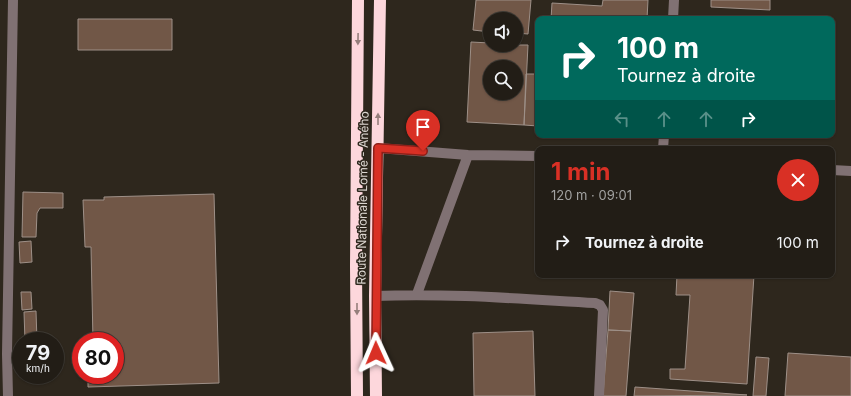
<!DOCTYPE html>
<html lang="fr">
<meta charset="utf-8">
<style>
:root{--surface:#221d16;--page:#2a261f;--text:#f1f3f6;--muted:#a2a2a1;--line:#3f3b35;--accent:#d93025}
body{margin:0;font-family:Inter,sans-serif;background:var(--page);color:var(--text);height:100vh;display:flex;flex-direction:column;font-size:15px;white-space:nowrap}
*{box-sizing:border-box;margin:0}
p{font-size:13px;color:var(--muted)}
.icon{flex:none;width:22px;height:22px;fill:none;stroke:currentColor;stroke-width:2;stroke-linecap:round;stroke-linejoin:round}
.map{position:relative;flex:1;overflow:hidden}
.details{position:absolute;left:535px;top:146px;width:300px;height:132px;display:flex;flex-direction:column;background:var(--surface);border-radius:8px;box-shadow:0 1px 3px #0004,0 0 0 1px var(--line)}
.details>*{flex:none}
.top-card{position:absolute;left:535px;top:16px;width:300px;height:122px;border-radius:8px;box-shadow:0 1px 3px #0004,0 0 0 1px var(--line);background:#00695c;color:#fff;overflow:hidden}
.tools{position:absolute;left:483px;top:12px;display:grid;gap:8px}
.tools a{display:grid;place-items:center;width:40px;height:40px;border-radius:50%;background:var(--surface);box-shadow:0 1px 3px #0004,0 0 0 1px var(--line);font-size:20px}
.speed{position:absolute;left:12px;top:332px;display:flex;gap:8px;font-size:20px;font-weight:700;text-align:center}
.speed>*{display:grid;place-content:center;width:52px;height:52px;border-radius:50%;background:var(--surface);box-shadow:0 1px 3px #0004,0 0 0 1px var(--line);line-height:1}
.speed small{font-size:10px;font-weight:400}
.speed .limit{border:6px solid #d22;background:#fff;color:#111}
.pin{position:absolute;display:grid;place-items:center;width:34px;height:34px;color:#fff;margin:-41px -17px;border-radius:50% 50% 50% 0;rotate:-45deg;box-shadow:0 0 4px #0007}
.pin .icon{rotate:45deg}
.me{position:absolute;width:44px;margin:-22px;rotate:359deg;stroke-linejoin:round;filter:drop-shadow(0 0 3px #0008)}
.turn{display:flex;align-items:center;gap:14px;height:84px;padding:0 16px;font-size:18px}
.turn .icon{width:52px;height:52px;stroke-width:2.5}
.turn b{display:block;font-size:28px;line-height:34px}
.lanes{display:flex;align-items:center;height:38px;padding:0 16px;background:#0003;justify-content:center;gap:20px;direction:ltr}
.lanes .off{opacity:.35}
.round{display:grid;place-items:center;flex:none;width:42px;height:42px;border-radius:21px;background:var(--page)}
.head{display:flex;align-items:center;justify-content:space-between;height:68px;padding:0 16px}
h1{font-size:24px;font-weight:700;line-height:30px;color:var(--accent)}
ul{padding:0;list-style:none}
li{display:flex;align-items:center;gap:12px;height:56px;padding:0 16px}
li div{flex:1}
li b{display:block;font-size:15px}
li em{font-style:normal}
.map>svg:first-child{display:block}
</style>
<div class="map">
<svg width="851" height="396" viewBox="0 0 851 396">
<rect width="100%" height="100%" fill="#2e271d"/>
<!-- building -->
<path fill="#715747" stroke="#9e9088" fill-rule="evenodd" d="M476,0H531L528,34L516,33V19H490V32L473,30Z
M603,0H648L647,19H551L552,3L602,6Z
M711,0H770V10L711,7Z
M78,19H172V50H78Z
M471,42L490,43V45H528L524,125L467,122ZM490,67H516V93H490Z
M526,74H538V126L524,125Z
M23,192L63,193V208H40L37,213L36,237H22Z
M214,194L219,383L88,387V375H115V341H93L91,247H85L83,200H104V197Z
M31,241L32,262L20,263L19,242Z
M677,275H754L747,384L670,379V369H685L690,295H676Z
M610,291L634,293L631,331L608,330Z
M21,292H31L32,309L22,310Z
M36,311L37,341H25L24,312Z
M608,330L631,331L626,396H603Z
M533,331L535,396H474L473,333Z
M788,353L851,357V396H785Z
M756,357L769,358L766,396H753Z
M635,387L747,395L634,396Z"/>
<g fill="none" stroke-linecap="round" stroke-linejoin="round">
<!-- minor -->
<path stroke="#807173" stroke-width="10" d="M673,19L674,0
M378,148L468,155L538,156
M663,149L664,135
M832,170L851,171
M417,294L468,155
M375,296C449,293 522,299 595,303L600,305L603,310L599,396
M8,396L7,354L13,0"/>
<!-- highway -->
<path stroke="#fdd7dc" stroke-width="12" d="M357,396L356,266L358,0
M376,396L375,296L380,0"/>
</g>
<!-- one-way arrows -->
<defs><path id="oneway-solid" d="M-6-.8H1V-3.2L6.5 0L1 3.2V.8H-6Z"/></defs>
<g fill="#967f7c">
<use href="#oneway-solid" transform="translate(358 39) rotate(91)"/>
<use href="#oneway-solid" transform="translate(378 119) rotate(-90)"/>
<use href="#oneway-solid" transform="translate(357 309) rotate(90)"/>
</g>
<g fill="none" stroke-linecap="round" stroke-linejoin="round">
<!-- route casing -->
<g stroke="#8d1f18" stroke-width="10">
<path id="route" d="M376,353L378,148L423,151"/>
</g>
<!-- route -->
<use href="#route" stroke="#d93025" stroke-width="7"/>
</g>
<g text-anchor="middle" stroke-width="3" stroke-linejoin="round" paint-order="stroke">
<!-- street labels -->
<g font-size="12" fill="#dbd6d0" stroke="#2e271d">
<text transform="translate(363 198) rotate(-89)" y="4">Route Nationale Lomé - Aného</text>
</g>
</g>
</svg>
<div class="tools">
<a><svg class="icon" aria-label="sound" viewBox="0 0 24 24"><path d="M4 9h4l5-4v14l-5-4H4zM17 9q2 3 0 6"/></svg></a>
<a><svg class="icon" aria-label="search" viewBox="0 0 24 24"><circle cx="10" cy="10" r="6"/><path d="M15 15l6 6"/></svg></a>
</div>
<div class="speed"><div>79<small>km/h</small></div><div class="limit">80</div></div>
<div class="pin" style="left:423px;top:151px;background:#d93025"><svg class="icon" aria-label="arrive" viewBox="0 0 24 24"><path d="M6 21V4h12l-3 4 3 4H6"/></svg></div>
<svg class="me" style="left:376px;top:353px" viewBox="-20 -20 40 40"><path d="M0-17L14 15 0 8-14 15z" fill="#d93025" stroke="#fff" stroke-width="4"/></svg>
<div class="top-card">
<div class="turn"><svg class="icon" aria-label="right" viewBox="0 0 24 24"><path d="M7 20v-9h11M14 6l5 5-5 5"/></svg><div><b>100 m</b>Tournez à droite</div></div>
<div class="lanes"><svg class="icon off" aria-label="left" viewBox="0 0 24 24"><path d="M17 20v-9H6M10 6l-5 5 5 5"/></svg><svg class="icon off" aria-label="ahead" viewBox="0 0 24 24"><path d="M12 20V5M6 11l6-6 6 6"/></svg><svg class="icon off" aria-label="ahead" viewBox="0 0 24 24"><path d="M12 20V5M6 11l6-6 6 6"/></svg><svg class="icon" aria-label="right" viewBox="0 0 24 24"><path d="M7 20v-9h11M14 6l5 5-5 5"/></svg></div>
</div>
<section class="details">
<div class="head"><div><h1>1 min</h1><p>120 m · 09:01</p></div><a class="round" style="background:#d93025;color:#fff"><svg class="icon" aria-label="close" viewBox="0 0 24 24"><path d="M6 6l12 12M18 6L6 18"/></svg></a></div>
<ul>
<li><svg class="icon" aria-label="right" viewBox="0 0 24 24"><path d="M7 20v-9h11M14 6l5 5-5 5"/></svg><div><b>Tournez à droite</b></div><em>100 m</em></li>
</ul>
</section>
</div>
